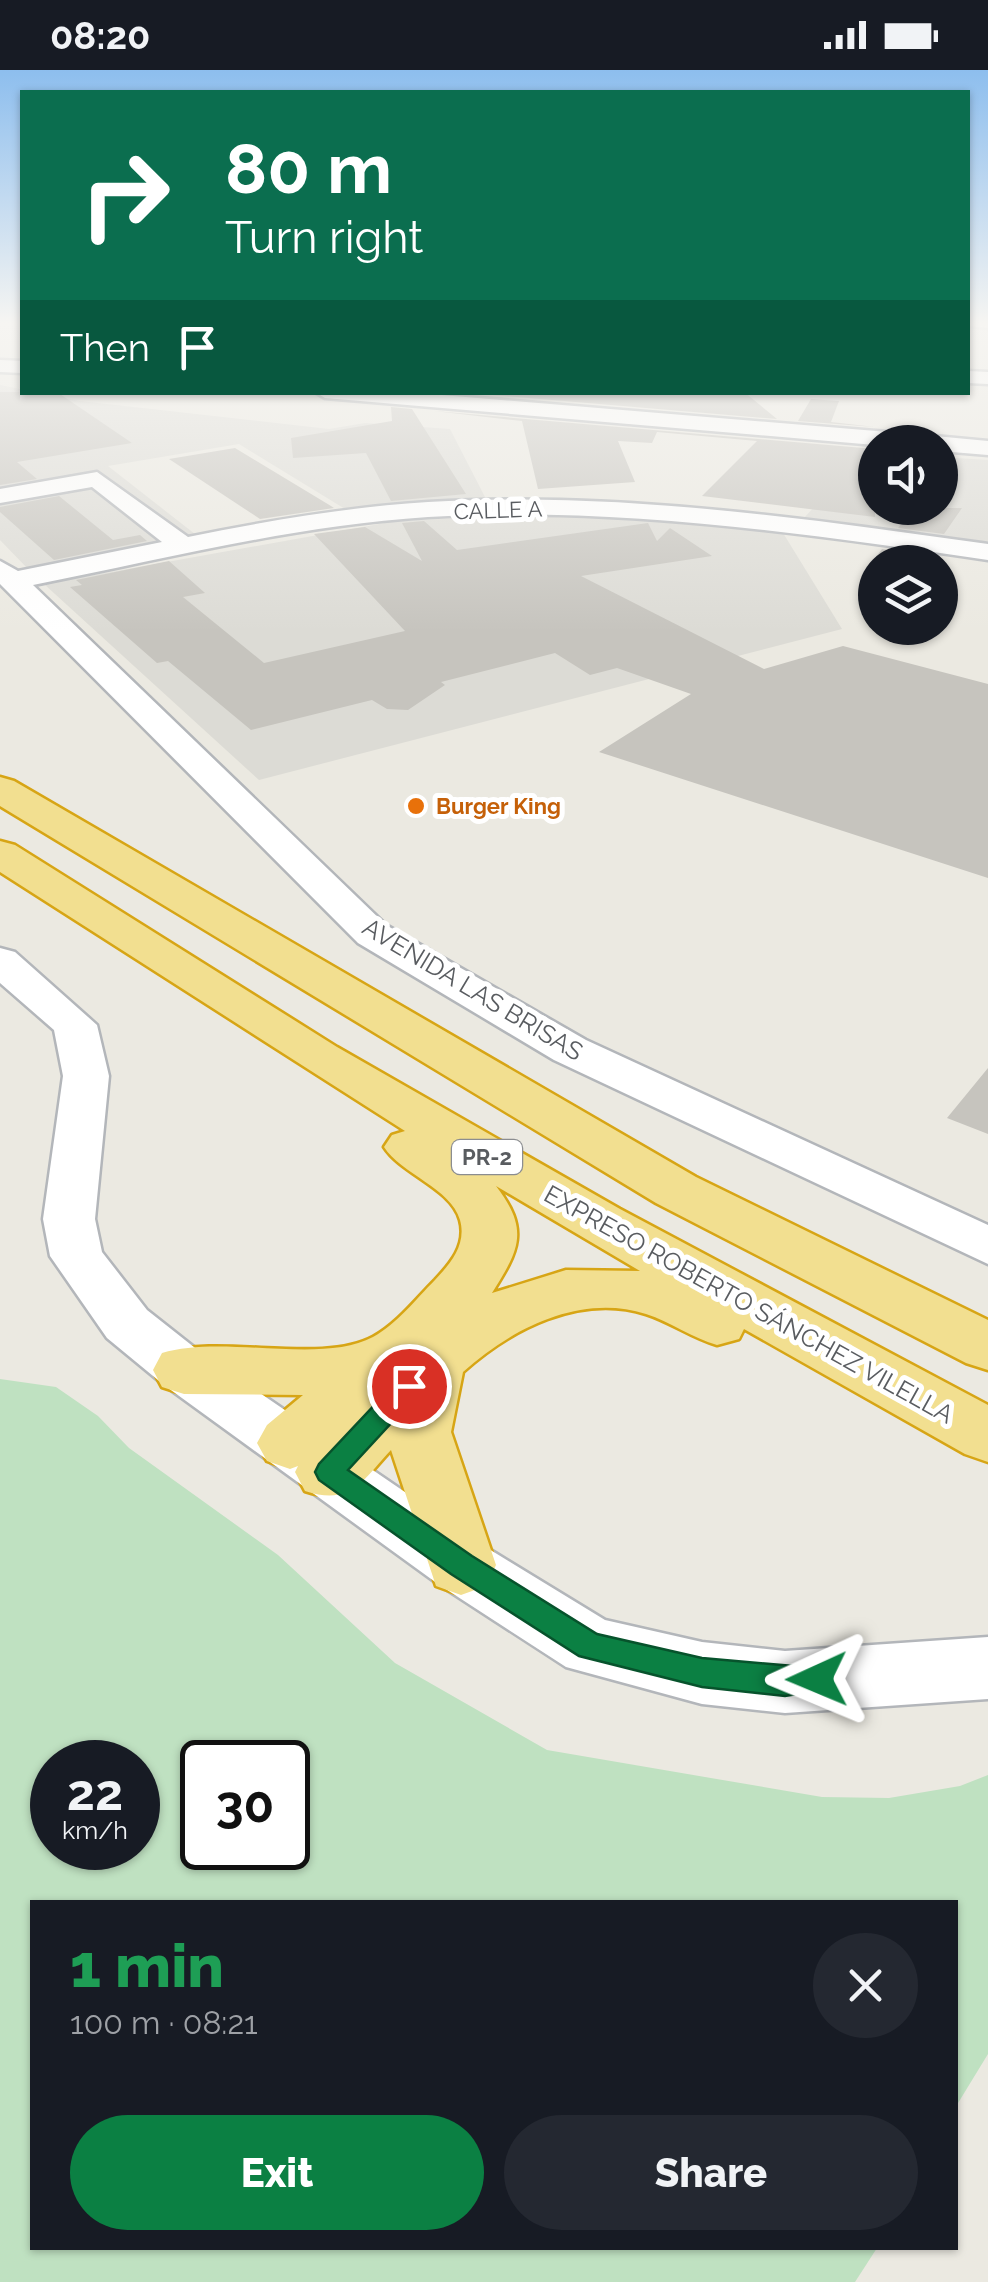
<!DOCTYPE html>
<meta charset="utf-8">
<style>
:root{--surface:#171b24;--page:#242831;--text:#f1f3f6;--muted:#9ea1a6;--accent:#0b8043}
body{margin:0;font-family:Raleway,sans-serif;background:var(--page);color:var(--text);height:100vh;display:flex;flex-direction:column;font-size:38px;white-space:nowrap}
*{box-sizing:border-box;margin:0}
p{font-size:32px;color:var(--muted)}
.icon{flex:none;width:55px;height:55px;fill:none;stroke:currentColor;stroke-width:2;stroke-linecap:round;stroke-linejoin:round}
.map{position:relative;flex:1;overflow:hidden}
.drawer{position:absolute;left:30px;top:1830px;width:928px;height:350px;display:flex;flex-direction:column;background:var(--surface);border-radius:0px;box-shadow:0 2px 8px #0004}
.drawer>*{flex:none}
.guide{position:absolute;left:20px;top:20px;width:950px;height:305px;border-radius:0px;box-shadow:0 2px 8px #0004;background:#0b6e4f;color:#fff;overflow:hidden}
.buttons{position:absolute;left:858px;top:355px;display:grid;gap:20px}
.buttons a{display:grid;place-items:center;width:100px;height:100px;border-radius:50%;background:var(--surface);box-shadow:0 2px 8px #0004;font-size:50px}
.speed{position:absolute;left:30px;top:1670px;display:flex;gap:20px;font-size:50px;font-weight:700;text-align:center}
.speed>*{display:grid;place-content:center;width:130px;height:130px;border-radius:50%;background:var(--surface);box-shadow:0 2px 8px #0004;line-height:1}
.speed small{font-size:25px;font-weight:400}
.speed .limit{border:5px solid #111;border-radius:15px;background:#fff;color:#111}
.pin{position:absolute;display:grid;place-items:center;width:85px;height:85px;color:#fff;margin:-42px;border:5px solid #fff;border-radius:50%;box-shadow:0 2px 10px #0007}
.me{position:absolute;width:110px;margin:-55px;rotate:269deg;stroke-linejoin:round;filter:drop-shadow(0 0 8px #0008)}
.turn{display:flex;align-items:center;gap:35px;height:210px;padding:0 40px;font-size:45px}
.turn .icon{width:130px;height:130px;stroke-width:2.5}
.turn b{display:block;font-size:70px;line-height:85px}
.then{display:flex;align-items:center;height:95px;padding:0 40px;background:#0003;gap:20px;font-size:38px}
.round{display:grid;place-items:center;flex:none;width:105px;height:105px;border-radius:52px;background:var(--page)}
.headline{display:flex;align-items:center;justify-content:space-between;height:170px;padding:0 40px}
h1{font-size:60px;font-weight:800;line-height:75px;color:#1e9e55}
.button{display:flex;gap:20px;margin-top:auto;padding:20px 40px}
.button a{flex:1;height:115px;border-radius:60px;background:var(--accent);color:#fff;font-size:40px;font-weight:800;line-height:115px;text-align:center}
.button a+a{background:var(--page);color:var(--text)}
.status{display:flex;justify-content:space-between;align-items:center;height:70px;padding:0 50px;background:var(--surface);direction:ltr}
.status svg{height:28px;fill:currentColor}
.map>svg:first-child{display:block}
</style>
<div class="status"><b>08:20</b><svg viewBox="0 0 49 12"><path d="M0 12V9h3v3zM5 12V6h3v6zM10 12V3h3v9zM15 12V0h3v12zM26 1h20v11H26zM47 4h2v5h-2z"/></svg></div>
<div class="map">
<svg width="988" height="2212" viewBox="0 0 988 2212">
<rect width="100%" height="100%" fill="#ebe9e1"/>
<!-- industrial -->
<path fill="#dcdbd5" d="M0,315L80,331L329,359L365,353L450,359L486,429L350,442L239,374L108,396L200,468L28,499L0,470Z
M863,384L875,438H940V387L988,390V475L803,449Z
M580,443L780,458L842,559L259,710L44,514L396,451Z"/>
<!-- green -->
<path fill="#bfe1c1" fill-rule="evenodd" d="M0,1309L56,1317L98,1346L129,1378L278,1485L395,1593L547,1680L822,1727L889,1728L960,1716L988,1705V1984L955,2038V1832H32V2178H877L855,2212H0ZM52,1692H138V1778H52ZM202,1692H288V1778H202Z"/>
<!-- building -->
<path fill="#c6c4be" d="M0,322H57L132,373L17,392L37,409L0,415Z
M457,322H744L777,349Z
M811,329L839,331L831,352L875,357L798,351Z
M391,337L412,339L466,424L391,431L366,383L293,388L291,368L392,351Z
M434,341L875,379V447L702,426L757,371L657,362L652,373L618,371L635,412L538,419L522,351Z
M235,378L331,436L334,438L260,449L169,389Z
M59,426L113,470L140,465L147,471L54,490L0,442V437Z
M913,438H962L944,464L898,458Z
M424,451L457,480L648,453L657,471L670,458L712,486L581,506L764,599L843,576L988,614V808L599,682L691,624L617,598L590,605L555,583L441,612L445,615L408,640L387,639L372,630L251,660L168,591L157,593L70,517L82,515L76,510L169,491L205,523L183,527L264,593L405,561L314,464L365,457L422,491L402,453Z
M882,479L918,484L930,485L925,492H872Z
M988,998V1064L947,1048Z"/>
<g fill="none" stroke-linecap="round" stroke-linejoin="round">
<!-- minor casing -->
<g stroke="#b3b6ba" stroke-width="5">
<path id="minor" d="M968,252H988V258L970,256Z
M0,290L22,291V303L0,302Z
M968,301L988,302V314L968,313Z
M315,322H406L924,365L988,371V385L940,381V372L875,375L325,328Z
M97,402L188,467C267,451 347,437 428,432C616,421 803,448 988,474V490C803,463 615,436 428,447C292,456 165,489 33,515L386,855L586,970L988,1155V1194L554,990L358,873L0,514V491L18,501L162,472L92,417L0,433V419Z
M0,878L15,882L97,955L109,1006L95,1149L102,1182L147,1240L204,1285L484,1476L605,1550L702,1572L785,1581L988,1567V1629L785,1643L702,1634L566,1597L438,1514L164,1315L107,1268L50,1186L43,1149L63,1006L54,960L0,913Z"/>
</g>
<!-- highway casing -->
<g stroke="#d7a515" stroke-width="5">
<path id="highway" d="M0,707L14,711L696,1107L988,1250V1300L966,1293L656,1133L0,736Z
M0,771L15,775L337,977L620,1139L988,1335V1392L965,1384L744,1259L739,1269L717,1275C692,1268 671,1252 646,1244C580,1223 511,1259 463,1302L451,1362L496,1495L486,1516L461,1525L436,1516L391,1380C362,1411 351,1436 305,1421L295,1402L298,1396L290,1399L267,1391L257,1373L267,1355L303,1325L184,1324L162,1317L153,1300L162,1283C222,1264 321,1295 373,1267C397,1254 416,1229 435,1210C450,1194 467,1175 460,1150C451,1118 401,1104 384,1077L392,1065L405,1061L0,802ZM496,1116L640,1201L566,1200L492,1223C519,1180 530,1160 496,1116Z"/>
</g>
<!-- minor -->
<use href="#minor" fill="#fff" fill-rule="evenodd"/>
<!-- highway -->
<use href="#highway" fill="#f2df90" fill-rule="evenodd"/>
</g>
<!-- sky -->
<linearGradient id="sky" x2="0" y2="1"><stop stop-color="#8dbeee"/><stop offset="0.45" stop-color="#f6f5f2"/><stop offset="1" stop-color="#f6f5f2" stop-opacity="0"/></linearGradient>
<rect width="988" height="562" fill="url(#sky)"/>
<!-- route -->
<path fill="#0b8043" stroke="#07532c" stroke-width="2.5" d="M409,1307L422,1316L418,1324L348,1400L472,1486L597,1564L702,1588L828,1599L833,1609L828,1619L785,1626L702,1617L579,1586L451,1504L319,1410L315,1402L319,1394L399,1309Z"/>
<!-- markers -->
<circle fill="#e8710a" stroke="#fff" stroke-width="4" cx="416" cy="736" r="10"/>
<g text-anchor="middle" stroke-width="10" stroke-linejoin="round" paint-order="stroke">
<!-- far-street labels -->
<g font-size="22" fill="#595c60" stroke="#fff">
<text transform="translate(498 440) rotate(-2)" y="8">CALLE A</text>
</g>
<!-- far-food labels -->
<g font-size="22" font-weight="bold" fill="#c56008" stroke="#fff" text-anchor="start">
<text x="436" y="744">Burger King</text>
</g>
<!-- shield labels -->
<rect fill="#fff" stroke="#8b8d90" stroke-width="2.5" x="452" y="1070" width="70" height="34" rx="8"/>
<g font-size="22" font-weight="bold" fill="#595c60">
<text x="487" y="1095">PR-2</text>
</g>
<!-- street labels -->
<g font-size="25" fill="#595c60" stroke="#fff">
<text transform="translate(473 919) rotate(31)" y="9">AVENIDA LAS BRISAS</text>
<text transform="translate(749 1234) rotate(29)" y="9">EXPRESO ROBERTO SÁNCHEZ VILELLA</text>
</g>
</g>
</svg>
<div class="buttons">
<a><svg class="icon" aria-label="sound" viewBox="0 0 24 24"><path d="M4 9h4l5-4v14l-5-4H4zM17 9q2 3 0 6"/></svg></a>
<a><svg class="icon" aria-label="layers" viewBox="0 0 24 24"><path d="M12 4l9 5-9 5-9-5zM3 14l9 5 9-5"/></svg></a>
</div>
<div class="speed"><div>22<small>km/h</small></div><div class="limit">30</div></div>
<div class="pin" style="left:409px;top:1316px;background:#d93025"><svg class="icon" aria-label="arrive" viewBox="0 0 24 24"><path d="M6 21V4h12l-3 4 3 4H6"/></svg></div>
<svg class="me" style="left:817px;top:1609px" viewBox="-20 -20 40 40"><path d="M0-17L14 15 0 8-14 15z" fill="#0b8043" stroke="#fff" stroke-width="4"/></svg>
<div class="guide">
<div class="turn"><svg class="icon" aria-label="right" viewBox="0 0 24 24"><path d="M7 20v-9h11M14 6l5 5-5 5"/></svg><div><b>80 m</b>Turn right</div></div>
<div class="then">Then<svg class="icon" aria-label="arrive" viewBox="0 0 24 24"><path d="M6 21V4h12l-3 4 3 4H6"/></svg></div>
</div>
<section class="drawer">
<div class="headline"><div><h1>1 min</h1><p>100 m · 08:21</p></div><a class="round"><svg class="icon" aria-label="close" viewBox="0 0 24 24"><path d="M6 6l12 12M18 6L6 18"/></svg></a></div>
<div class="button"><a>Exit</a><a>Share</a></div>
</section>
</div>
